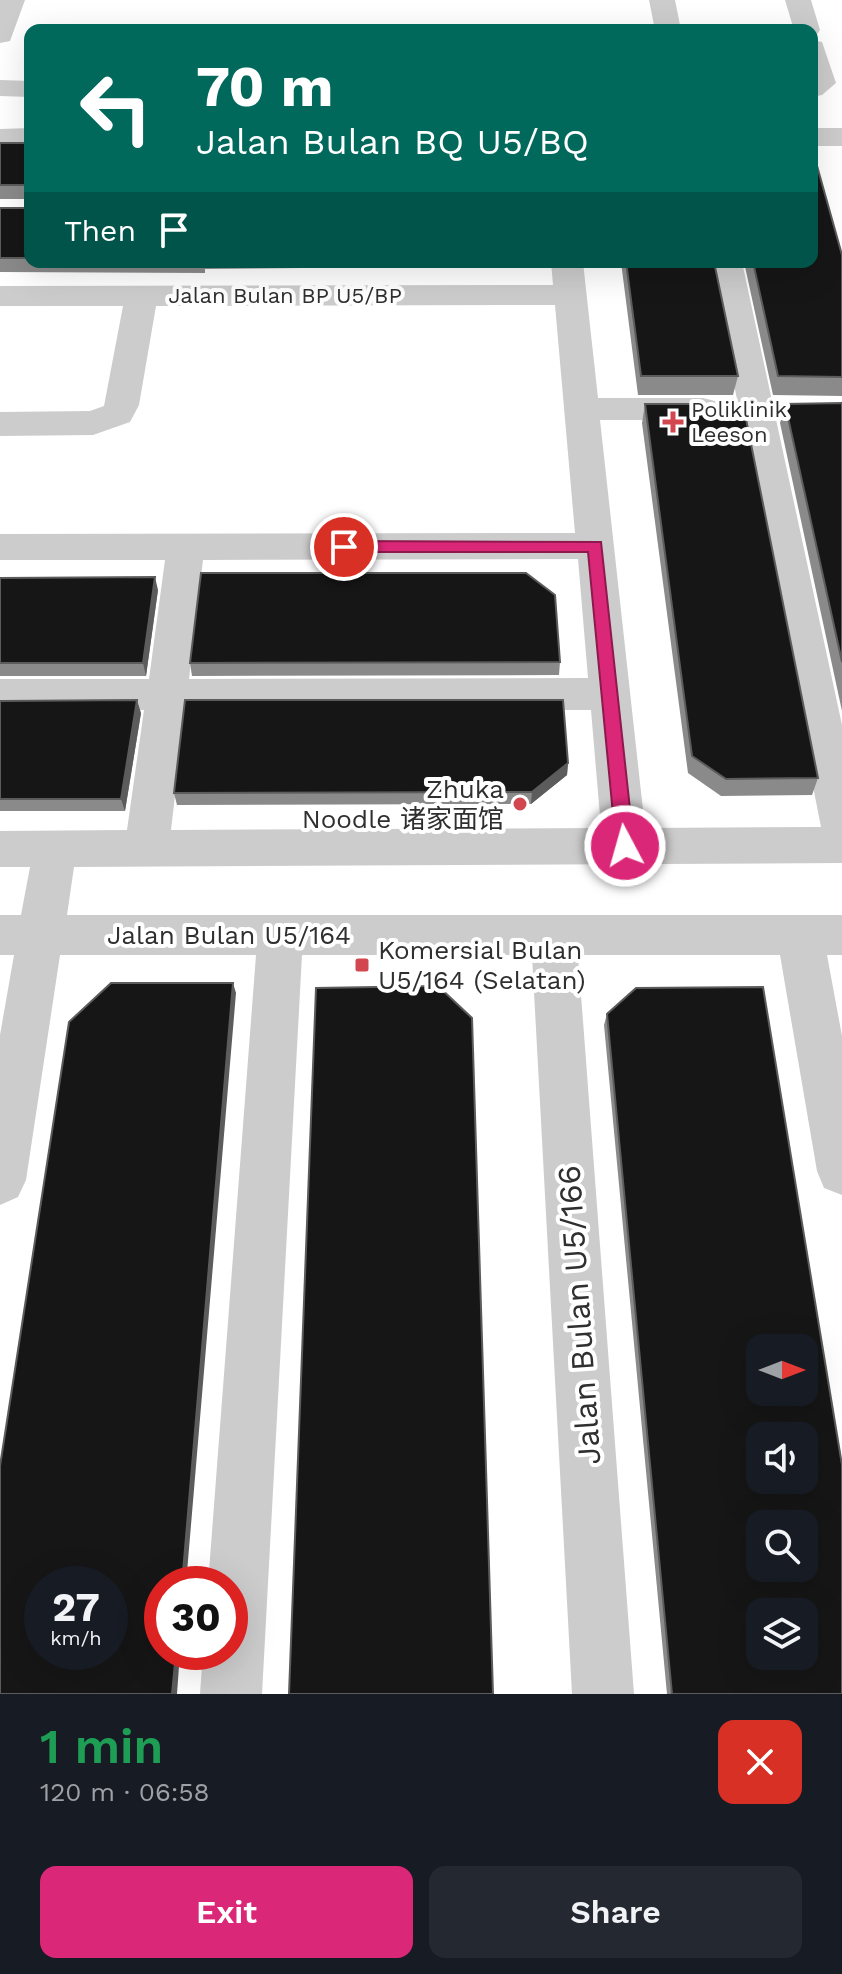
<!DOCTYPE html>
<meta charset="utf-8">
<style>
:root{--surface:#171b24;--page:#242831;--text:#f1f3f6;--muted:#9ea1a6;--accent:#db2777}
body{margin:0;font-family:"Work Sans","Noto Sans SC",sans-serif;background:var(--page);color:var(--text);height:100vh;display:flex;flex-direction:column;font-size:30px;white-space:nowrap}
*{box-sizing:border-box;margin:0}
p{font-size:26px;color:var(--muted)}
.icon{flex:none;width:44px;height:44px;fill:none;stroke:currentColor;stroke-width:2;stroke-linecap:round;stroke-linejoin:round}
.map{position:relative;height:1694px;overflow:hidden}
.panel{display:flex;flex-direction:column;background:var(--surface);flex:1}
.panel>*{flex:none}
.top-card{position:absolute;left:24px;top:24px;width:794px;height:244px;border-radius:16px;box-shadow:0 8px 32px #0002;background:#00695c;color:#fff;overflow:hidden}
.needle{width:52px;rotate:90deg}
.controls{position:absolute;left:746px;top:1334px;display:grid;gap:16px}
.controls a{display:grid;place-items:center;width:72px;height:72px;border-radius:16px;background:var(--surface);box-shadow:0 8px 32px #0002;font-size:40px}
.speed{position:absolute;left:24px;top:1566px;display:flex;gap:16px;font-size:40px;font-weight:700;text-align:center}
.speed>*{display:grid;place-content:center;width:104px;height:104px;border-radius:50%;background:var(--surface);box-shadow:0 8px 32px #0002;line-height:1}
.speed small{font-size:20px;font-weight:400}
.speed .limit{border:12px solid #d22;background:#fff;color:#111}
.pin{position:absolute;display:grid;place-items:center;width:68px;height:68px;color:#fff;margin:-34px;border:4px solid #fff;border-radius:50%;box-shadow:0 2px 8px #0007}
.me{position:absolute;width:88px;margin:-44px;rotate:354deg;stroke-linejoin:round;filter:drop-shadow(0 0 6px #0008)}
.turn{display:flex;align-items:center;gap:28px;height:168px;padding:0 40px;font-size:36px}
.turn .icon{width:104px;height:104px;stroke-width:2.5}
.turn b{display:block;font-size:56px;line-height:68px}
.then{display:flex;align-items:center;height:76px;padding:0 40px;background:#0003;gap:16px;font-size:30px}
.round{display:grid;place-items:center;flex:none;width:84px;height:84px;border-radius:16px;background:var(--page)}
.headline{display:flex;align-items:center;justify-content:space-between;height:136px;padding:0 40px}
h1{font-size:48px;font-weight:600;line-height:60px;color:#1e9e55}
.cta{display:flex;gap:16px;margin-top:auto;padding:16px 40px}
.cta a{flex:1;height:92px;border-radius:16px;background:var(--accent);color:#fff;font-size:32px;font-weight:600;line-height:92px;text-align:center}
.cta a+a{background:var(--page);color:var(--text)}
.map>svg:first-child{display:block}
</style>
<div class="map">
<svg width="842" height="1694" viewBox="0 0 842 1694">
<rect width="100%" height="100%" fill="#fff"/>
<g fill="none" stroke-linecap="round" stroke-linejoin="round">
<!-- minor -->
<path fill="#ccc" fill-rule="evenodd" d="M0,0H25L10,41L0,43Z
M649,0H675L681,30H655Z
M785,0H811L820,30L816,36L812,37V30H794Z
M812,40L822,42L836,83L822,95L812,97Z
M0,80L30,81V97L0,96Z
M30,128V146L0,147V129Z
M812,128H842V146H812Z
M551,262H583L598,398H703L715,401L720,409L715,417L703,420H600L645,828L821,827L710,262H742L842,725V863L74,867L67,915H842V955H827L842,1036V1195L824,1188L817,1171L780,955H578L634,1694H572L532,955H302L262,1694H200L203,1652H230V1584H208L256,955H60L26,1180L18,1197L0,1205V1035L14,955H0V915H21L30,867H0V831L127,830L144,710L0,711V679H149L165,560H0V534L575,533L555,305L156,306L139,405L130,422L93,435L0,436V412L90,411L104,406L123,306H0V286L553,285ZM578,559L588,678L189,679L203,560ZM185,710H591L601,828L171,830Z"/>
</g>
<!-- wall -->
<path fill="#8a8a8a" d="M0,143H30V262H508L500,266L205,269V273L0,272V208H29V199H0Z
M842,255V396L773,395L744,262H812Z
M621,262H714L738,376L733,395H638Z
M842,403V711L780,423L785,404Z
M645,404L818,778L812,795L721,796L688,773L642,423Z
M0,578L158,590L146,676H0Z
M560,662L559,675L192,676L190,663Z
M0,701L141,713L125,811H0Z
M568,763L567,775L531,804L177,805L174,793Z
M607,1014L842,1694H667L604,1025Z"/>
<!-- shaded-wall -->
<path fill="#5c5c5c" d="M155,577L158,590L146,676L143,663Z
M137,700L141,713L125,811L121,799Z
M568,763L567,775L531,804L532,792Z
M233,983L236,993L186,1584H182Z
M176,1652H180L177,1694H172Z"/>
<!-- building -->
<path fill="#161616" stroke="#5c5c5c" stroke-width="2" fill-rule="evenodd" d="M0,143H30V258H0V208H29V185H0Z
M812,148L842,255V377L778,376L753,262H812Z
M626,262H714L738,376H641Z
M842,403V662L785,404Z
M645,404H743L818,778L726,779L692,756Z
M201,573H526L555,595L560,662L190,663Z
M155,577L143,663H0V578Z
M137,700L121,799H0V701Z
M185,700H563L568,763L532,792L174,793Z
M111,983H233L182,1584H162V1652H176L172,1694H0V1466L69,1022ZM42,1584H110V1652H42Z
M438,986L472,1018L493,1694H289L316,988Z
M763,987L842,1465V1694H672L607,1014L636,988ZM760,1348H804V1392H760ZM760,1436H804V1480H760ZM760,1524H804V1568H760ZM760,1612H804V1656H760Z"/>
<!-- route -->
<path fill="#db2777" stroke="#8e194d" stroke-width="2" d="M344,541L601,542L634,846L632,851H619L616,846L588,552H344L336,547Z"/>
<!-- markers -->
<g fill="#d2464f" stroke="#fff" stroke-width="3">
<path d="M669 410h8v8h8v8h-8v8h-8v-8h-8v-8h8z"/>
<circle cx="520" cy="804" r="8"/>
<rect x="354" y="957" width="16" height="16" rx="4"/>
</g>
<g text-anchor="middle" stroke-width="8" stroke-linejoin="round" paint-order="stroke">
<!-- far-street labels -->
<g font-size="22" fill="#2f2f2f" stroke="#fff">
<text x="285" y="303">Jalan Bulan BP U5/BP</text>
</g>
<!-- far-poi labels -->
<g font-size="22" fill="#2f2f2f" stroke="#fff" text-anchor="start">
<text x="691" y="417">Poliklinik<tspan x="691" dy="25">Leeson</tspan></text>
</g>
<!-- poi labels -->
<g font-size="26" fill="#2f2f2f" stroke="#fff" text-anchor="end">
<text x="504" y="798">Zhuka<tspan x="504" dy="30">Noodle 诸家面馆</tspan></text>
<text x="378" y="959" text-anchor="start">Komersial Bulan<tspan x="378" dy="30">U5/164 (Selatan)</tspan></text>
</g>
<!-- street labels -->
<g font-size="26" fill="#2f2f2f" stroke="#fff">
<text x="229" y="944">Jalan Bulan U5/164</text>
</g>
<!-- near-street labels -->
<g font-size="32" fill="#2f2f2f" stroke="#fff">
<text transform="translate(579 1315) rotate(-94)" y="11">Jalan Bulan U5/166</text>
</g>
</g>
</svg>
<div class="controls">
<a><svg class="needle" viewBox="-14 -14 28 28"><path d="M0-13l5 13h-10z" fill="#e53935"/><path d="M0 13l5-13h-10z" fill="#9ea1a6"/></svg></a>
<a><svg class="icon" aria-label="sound" viewBox="0 0 24 24"><path d="M4 9h4l5-4v14l-5-4H4zM17 9q2 3 0 6"/></svg></a>
<a><svg class="icon" aria-label="search" viewBox="0 0 24 24"><circle cx="10" cy="10" r="6"/><path d="M15 15l6 6"/></svg></a>
<a><svg class="icon" aria-label="layers" viewBox="0 0 24 24"><path d="M12 4l9 5-9 5-9-5zM3 14l9 5 9-5"/></svg></a>
</div>
<div class="speed"><div>27<small>km/h</small></div><div class="limit">30</div></div>
<div class="pin" style="left:344px;top:547px;background:#d93025"><svg class="icon" aria-label="arrive" viewBox="0 0 24 24"><path d="M6 21V4h12l-3 4 3 4H6"/></svg></div>
<svg class="me" style="left:625px;top:846px" viewBox="-20 -20 40 40"><circle r="17" fill="#db2777" stroke="#fff" stroke-width="3"/><path d="M0-11L8 9 0 5-8 9z" fill="#fff"/></svg>
<div class="top-card">
<div class="turn"><svg class="icon" aria-label="left" viewBox="0 0 24 24"><path d="M17 20v-9H6M10 6l-5 5 5 5"/></svg><div><b>70 m</b>Jalan Bulan BQ U5/BQ</div></div>
<div class="then">Then<svg class="icon" aria-label="arrive" viewBox="0 0 24 24"><path d="M6 21V4h12l-3 4 3 4H6"/></svg></div>
</div>
</div>
<section class="panel">
<div class="headline"><div><h1>1 min</h1><p>120 m · 06:58</p></div><a class="round" style="background:#d93025;color:#fff"><svg class="icon" aria-label="close" viewBox="0 0 24 24"><path d="M6 6l12 12M18 6L6 18"/></svg></a></div>
<div class="cta"><a>Exit</a><a>Share</a></div>
</section>
